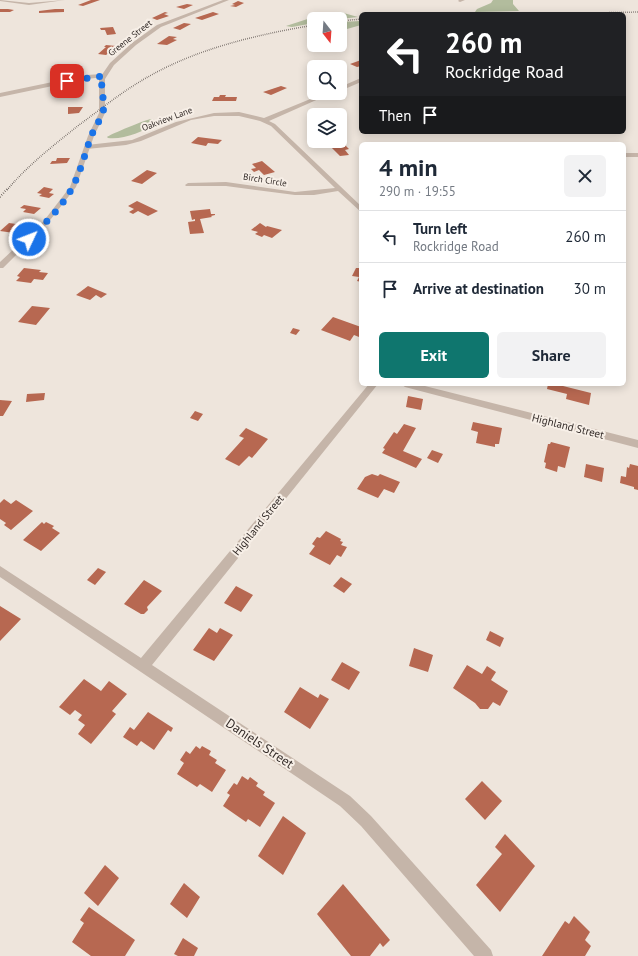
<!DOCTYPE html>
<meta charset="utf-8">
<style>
:root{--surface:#fff;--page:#f2f2f3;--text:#1f2937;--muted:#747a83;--line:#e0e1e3;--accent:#0f766e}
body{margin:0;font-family:"PT Sans",sans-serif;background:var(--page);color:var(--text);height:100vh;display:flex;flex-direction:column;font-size:15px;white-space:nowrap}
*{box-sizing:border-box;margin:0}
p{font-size:13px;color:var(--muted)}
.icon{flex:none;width:22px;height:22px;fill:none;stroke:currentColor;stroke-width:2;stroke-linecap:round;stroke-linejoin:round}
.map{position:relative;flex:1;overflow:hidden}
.panel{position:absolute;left:359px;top:142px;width:267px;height:244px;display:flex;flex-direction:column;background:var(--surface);border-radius:6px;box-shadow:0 2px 10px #0003}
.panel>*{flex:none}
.top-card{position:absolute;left:359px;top:12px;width:267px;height:122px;border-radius:6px;box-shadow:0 2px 10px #0003;background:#202124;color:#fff;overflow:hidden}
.needle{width:26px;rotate:163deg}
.buttons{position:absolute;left:307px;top:12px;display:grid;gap:8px}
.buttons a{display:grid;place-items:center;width:40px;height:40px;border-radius:6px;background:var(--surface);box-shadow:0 2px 10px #0003;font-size:20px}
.pin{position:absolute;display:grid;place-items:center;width:34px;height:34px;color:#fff;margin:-17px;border-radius:8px;box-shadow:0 2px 6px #0006}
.me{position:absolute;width:44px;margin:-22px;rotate:47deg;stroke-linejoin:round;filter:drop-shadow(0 0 3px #0008)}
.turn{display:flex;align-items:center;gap:14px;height:84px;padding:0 20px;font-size:18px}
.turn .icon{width:52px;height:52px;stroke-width:2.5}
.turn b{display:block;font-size:28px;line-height:34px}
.then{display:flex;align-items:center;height:38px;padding:0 20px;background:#0003;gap:8px;font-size:15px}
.round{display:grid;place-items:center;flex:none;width:42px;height:42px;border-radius:6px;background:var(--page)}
.overview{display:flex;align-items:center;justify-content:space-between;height:68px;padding:0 20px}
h1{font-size:24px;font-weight:600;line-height:30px}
.primary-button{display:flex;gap:8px;margin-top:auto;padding:8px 20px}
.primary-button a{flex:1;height:46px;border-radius:6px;background:var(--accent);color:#fff;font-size:16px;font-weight:600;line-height:46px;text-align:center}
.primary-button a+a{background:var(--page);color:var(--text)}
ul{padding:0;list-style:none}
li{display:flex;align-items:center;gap:12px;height:52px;padding:0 20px;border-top:1px solid var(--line)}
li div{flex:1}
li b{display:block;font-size:15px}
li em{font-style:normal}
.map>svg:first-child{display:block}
</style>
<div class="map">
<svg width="638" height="956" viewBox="0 0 638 956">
<rect width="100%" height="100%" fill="#eee5dc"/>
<!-- green -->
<path fill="#b2bc9d" d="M493,0H513V4L519,11L475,12L477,9L491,3Z
M329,12H340L358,17L340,19H314V23L292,27L286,26Z
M361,21V25L340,31V22Z
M151,119L154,120L155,123C143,132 123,140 108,138L107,137C109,135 147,119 151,119Z"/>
<!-- building -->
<path fill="#b76851" d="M91,0H100L83,6L78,5Z
M238,1L244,3L236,7L230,6L235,5L232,4Z
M187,4L193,5L184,9L176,7Z
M0,9H8L14,10L10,12H0Z
M55,9H64V12L39,13V11Z
M165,12L168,13L164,14L169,16L157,20L152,18Z
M213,12L219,14L202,20L195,18Z
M184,23L191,24L180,30L173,28Z
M113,27L116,34L107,35L105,30H101L100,28Z
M169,36L177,37L173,39L177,40L167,45L157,44Z
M106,45L116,46L115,48L106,55L98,54L106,47H104Z
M361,60V66L357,67L350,64Z
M281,86L287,88L271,95L263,92Z
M220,95H226L225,97H237L236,101H212L214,97H219Z
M68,107H83L79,113L68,114Z
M198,137L222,140L218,144L208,143L206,146L191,143Z
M334,141L343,143L349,149L345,150L349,155L340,156L329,145H331L328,142Z
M57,158H70L67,163L50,164L52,161H56Z
M262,161L275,172L264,175L259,170L254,172L251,169L256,168L252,164Z
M147,170L157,173L142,184L131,181Z
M44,187L53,189L49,193L54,194L49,198L39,196L42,194L37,193Z
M137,201L158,211L148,216L138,211L133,214L129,212L134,209L128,206Z
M24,205L41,208L34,214L23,212L26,209L20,208Z
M210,209L211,214H215V215L211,216L212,217L200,219L204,233L190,234L188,222L195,221V219L192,220L190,211Z
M9,223L23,225L14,233L0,231Z
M260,223L266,227L267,226L282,230L272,238L264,235L262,237L255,234L258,232L251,230Z
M24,268L41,270L39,272L48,273L43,280L34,279L31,283L16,281L20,277L17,276Z
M356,268H361V282L357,281L359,277L352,276Z
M88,286L107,294L101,298L96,295L90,300L76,295Z
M32,306L50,308L36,325L18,322Z
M333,317L361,327V335L359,337L354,335L350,341L321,330Z
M293,328L300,330L296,335L290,333Z
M548,384H564L563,386L591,393L589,405L566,399L567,394L547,389Z
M45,393L44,400L26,402L27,394Z
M408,396L423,399L421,410L406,407Z
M0,400L12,401L3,416H0Z
M195,411L203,414L198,421L190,418Z
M473,422L502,428L499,444H495V447L476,443L478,432L471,430Z
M404,424L416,428L403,451L422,459L416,468L382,453L385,449L383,448L394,432L397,434Z
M246,428L268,439L252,458L249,456L239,466L225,459L244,438L239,436Z
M551,442L570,447L565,468L558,466L557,472L545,468L546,463L544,462L548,444H550Z
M432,450L443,454L438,463L427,458Z
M586,464L604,468L602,482L584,477Z
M630,464L638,466V490L634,489V487L620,483L621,476L626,477L627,467L629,468Z
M372,474L378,476L380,474L400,482L394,493L384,489L378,498L357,489L365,477Z
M4,499L11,504L16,500L33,511L11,530L4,525L6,523L0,519V503Z
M42,522L44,524L46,522L54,526L52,528L60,533L41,551L23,540Z
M326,531L341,539L340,541L343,542L341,545L347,547L341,557L337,555L330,565L309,554L315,546L312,544L317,537L320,538Z
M98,568L106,572L95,585L87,580Z
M341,577L352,584L344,593L333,586Z
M144,580L162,591L147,607L148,610L144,614H141L124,604Z
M236,586L253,595L241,612L224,603Z
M0,606L21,619L0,641Z
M209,628L217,633L220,628L233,635L214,661L193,650Z
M490,631L504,638L500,647L486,640Z
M414,648L433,655L428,672L409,666Z
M342,662L360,672L349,690L331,680Z
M467,665L482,674L487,666L496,672L491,680L508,691L500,706L493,702L488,709H480L475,703L453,688Z
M84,679L101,691L109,681L127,694L112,711L116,714L91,744L78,734L85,725L78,720L82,715L75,710L70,715L59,707Z
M300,687L318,698L320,694L329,699L310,729L284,712Z
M148,712L173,728L171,732L168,730L154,750L141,741L137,746L123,737L130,727L134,730Z
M196,746L200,749L202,746L211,751L209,755L217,760L215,763L226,770L212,792L200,784L197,787L177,774L184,763L180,760L186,751L190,754Z
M242,776L248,780L250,777L258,783L256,786L265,792L263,795L275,803L260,827L248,819L246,822L223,806L230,795L227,793L234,783L237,785Z
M482,781L502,801L485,820L465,799Z
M283,816L306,833L283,875L258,856Z
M505,834L535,866L500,912L476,885L502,854L495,847Z
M105,865L119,878L98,906L84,893Z
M184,883L200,897L187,918L170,904Z
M343,884L390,940L383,947L380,943L370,956H351L317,914Z
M89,907L135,940L125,956H91L72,942L84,923L80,920Z
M574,916L590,932L585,940L591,946L585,956H542L565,921L569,924Z
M183,938L198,948L194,956H178L174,954Z"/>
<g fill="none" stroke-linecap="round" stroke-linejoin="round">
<!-- minor -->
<path fill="#c5b5a9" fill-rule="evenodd" d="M0,0L29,3L65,0L29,5L0,1Z
M459,0H465L460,2L458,1Z
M103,74L105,75V77L86,79L0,97V93L86,75Z
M361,78V82L340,91V87Z
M325,93H332L269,121L275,124L361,206V212L338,191L314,195H295L226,186H186L185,185L188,183L226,182L295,192L335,188L271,126L260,121L239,116H214L191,120L141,141L126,145L87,149L84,147L87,145L132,140L176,122L214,113L239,112L264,118Z
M624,153H638V157H624Z
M369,384H378L152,665L350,796L371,816L491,950L493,956H474L361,826L340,806L0,577V566L141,658Z
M401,384H417L638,440V448L405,387Z"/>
<!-- tertiary -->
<path fill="#c5b5a9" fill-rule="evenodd" d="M223,0H229L161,27L136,45L114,65L105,79V113L94,136L76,187L47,224L3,268H0V262L43,222L70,187L88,136L99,113V79L110,63L132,43L157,25Z"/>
<!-- rail-far1 -->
<path stroke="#332b28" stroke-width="1.5" stroke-dasharray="0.5 1.5" stroke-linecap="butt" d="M543,14L638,12
M340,21L361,19
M7,190C28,165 54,145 79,125C101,109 123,91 146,78C198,48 256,35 314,25"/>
<!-- rail -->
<path stroke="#332b28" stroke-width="2" stroke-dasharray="0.5 2" stroke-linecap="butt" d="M0,197L7,189"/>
</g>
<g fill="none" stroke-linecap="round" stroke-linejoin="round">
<!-- route -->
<path stroke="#1a73e8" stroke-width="7" stroke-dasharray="0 12.6" d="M29,239C46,223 69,200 77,177C83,164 86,150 91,137C94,128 100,121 103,112C106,101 99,89 103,76L67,81"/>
</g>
<g text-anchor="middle" stroke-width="4" stroke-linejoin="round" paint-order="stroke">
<!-- far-street labels -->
<g font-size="9" fill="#332b28" stroke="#f7efe7">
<text transform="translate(130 38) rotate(-38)" y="3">Greene Street</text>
<text transform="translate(167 119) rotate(-21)" y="3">Oakview Lane</text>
<text transform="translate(265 180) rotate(9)" y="3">Birch Circle</text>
</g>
<!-- street labels -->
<g font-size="11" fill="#332b28" stroke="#f7efe7">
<text transform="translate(568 426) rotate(14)" y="4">Highland Street</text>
<text transform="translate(258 525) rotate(-51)" y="4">Highland Street</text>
</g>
<!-- near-street labels -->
<g font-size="13" fill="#332b28" stroke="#f7efe7">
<text transform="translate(260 743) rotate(34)" y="5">Daniels Street</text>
</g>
</g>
</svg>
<div class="buttons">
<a><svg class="needle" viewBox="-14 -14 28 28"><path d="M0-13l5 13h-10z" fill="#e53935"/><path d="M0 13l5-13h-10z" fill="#747a83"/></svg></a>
<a><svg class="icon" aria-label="search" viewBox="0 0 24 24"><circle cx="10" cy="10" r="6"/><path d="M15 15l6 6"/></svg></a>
<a><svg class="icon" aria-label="layers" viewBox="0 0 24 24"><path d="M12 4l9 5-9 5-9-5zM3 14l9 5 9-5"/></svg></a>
</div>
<div class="pin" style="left:67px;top:81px;background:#d93025"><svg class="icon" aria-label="arrive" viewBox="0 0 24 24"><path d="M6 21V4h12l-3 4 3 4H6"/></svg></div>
<svg class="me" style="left:29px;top:239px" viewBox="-20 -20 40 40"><circle r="17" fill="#1a73e8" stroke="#fff" stroke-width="3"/><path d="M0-11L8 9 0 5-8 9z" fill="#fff"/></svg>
<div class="top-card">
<div class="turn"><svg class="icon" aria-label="left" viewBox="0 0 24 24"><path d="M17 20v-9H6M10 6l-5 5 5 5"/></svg><div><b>260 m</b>Rockridge Road</div></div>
<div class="then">Then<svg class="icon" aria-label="arrive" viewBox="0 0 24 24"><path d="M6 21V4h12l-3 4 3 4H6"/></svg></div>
</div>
<section class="panel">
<div class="overview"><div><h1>4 min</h1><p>290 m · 19:55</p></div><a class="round"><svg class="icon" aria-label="close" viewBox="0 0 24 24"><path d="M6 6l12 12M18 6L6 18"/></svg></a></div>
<ul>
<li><svg class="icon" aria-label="left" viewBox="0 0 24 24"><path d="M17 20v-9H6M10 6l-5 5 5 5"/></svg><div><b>Turn left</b><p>Rockridge Road</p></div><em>260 m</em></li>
<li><svg class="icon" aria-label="arrive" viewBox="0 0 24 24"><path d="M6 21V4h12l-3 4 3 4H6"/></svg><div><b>Arrive at destination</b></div><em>30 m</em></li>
</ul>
<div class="primary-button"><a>Exit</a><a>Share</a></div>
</section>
</div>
